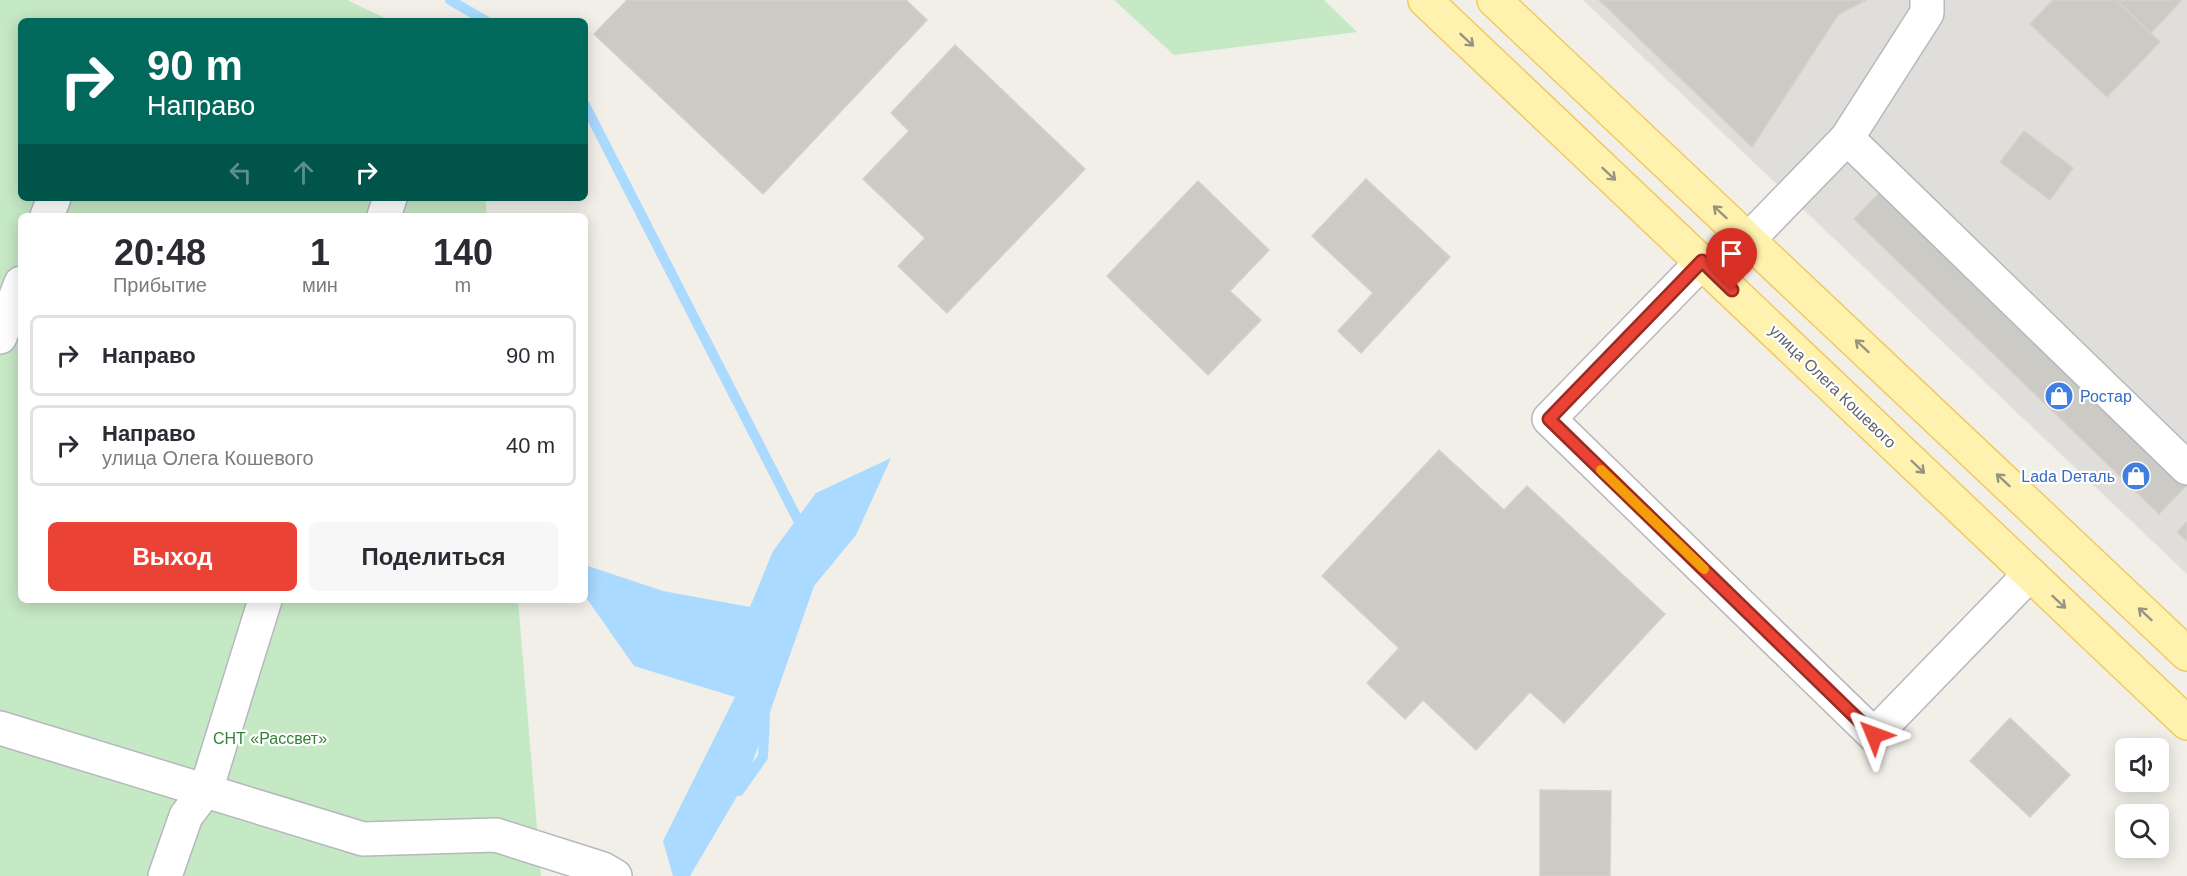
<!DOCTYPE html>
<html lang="ru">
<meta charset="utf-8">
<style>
:root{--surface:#fff;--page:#f7f7f7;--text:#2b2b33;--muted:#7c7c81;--line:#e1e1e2;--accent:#ea4335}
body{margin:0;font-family:Helvetica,sans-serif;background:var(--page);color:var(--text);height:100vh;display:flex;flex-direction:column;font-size:22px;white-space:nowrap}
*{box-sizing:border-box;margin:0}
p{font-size:20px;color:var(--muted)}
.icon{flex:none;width:33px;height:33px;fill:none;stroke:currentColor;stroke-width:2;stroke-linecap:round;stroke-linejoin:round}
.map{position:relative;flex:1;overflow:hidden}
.drawer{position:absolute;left:18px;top:213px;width:570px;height:390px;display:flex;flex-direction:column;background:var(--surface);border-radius:9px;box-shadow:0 3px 15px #0003}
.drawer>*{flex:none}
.banner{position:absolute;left:18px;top:18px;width:570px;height:183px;border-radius:9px;box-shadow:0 3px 15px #0003;background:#00695c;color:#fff;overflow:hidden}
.controls{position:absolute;left:2115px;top:738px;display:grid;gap:12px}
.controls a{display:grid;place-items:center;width:54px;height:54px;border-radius:9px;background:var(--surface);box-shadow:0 3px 15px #0003;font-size:30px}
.pin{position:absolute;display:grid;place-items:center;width:51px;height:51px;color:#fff;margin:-62px -26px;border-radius:50% 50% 50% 0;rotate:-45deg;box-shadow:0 0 6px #0007}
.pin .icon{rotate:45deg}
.me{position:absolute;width:66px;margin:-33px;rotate:314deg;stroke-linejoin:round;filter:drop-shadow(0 0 4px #0008)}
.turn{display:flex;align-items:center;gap:21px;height:126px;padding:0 30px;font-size:27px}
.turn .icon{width:78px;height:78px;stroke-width:2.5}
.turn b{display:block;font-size:42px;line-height:51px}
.lanes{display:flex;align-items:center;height:57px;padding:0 30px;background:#0003;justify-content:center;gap:30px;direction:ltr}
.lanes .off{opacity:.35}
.eta{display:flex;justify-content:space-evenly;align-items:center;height:102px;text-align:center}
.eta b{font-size:36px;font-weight:700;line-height:42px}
.button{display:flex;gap:12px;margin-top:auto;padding:12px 30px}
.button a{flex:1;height:69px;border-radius:9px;background:var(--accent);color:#fff;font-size:24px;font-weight:700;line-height:69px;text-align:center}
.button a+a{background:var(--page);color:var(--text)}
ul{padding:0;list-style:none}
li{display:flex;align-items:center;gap:18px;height:81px;margin:0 12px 9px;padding:0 18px;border:3px solid var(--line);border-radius:9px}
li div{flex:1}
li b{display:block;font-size:22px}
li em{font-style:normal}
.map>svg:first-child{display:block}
</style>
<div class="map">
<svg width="2187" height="876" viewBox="0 0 2187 876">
<rect width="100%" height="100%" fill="#f1efe8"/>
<!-- industrial -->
<path fill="#e0deda" d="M1583,0H2187V574L1686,98Z"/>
<!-- green -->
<path fill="#c5e8c5" d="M0,0H347L391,21H21V198H485L487,216H21V600H518L541,876H0Z
M1114,0H1324L1357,32L1174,55Z"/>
<!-- water -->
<path fill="#aadaff" d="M891,458L856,535L814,586L746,781L690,876H673L663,841L735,697L634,666L585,596V565L663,591L750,607L773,551L816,493Z"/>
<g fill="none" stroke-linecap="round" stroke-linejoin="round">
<!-- stream -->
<path stroke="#aadaff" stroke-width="10" d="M450,0L486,21
M585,105L799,522L798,529
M739,791L763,757L765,716"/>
</g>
<!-- building -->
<path fill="#cccac5" stroke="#d6d1c6" stroke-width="1.5" d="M627,0H906L927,20L763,194L594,34Z
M1599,0H1866L1838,15L1752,147Z
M2053,0H2116L2160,42L2107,97L2030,24Z
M2116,0H2182L2151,33Z
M955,45L1085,169L947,313L898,266L925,238L863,179L909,131L891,113Z
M2024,131L2073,168L2050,200L2000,162Z
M1366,179L1450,257L1361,353L1338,331L1373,293L1312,236Z
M1198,181L1269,250L1230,291L1261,320L1208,375L1107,276Z
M1884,188L2187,481V485L2159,514L1854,219Z
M1439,450L1504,510L1527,486L1665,614L1564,723L1530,692L1476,750L1423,700L1405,719L1367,683L1399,648L1322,576Z
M2187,522V541L2177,532Z
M2010,718L2070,775L2030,817L1970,761Z
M1540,790L1611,791L1610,876H1540Z"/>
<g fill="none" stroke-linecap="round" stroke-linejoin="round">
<!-- minor casing -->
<g stroke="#b5b8bc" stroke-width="36">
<path id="minor" d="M1847,138L2187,468
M47,216L54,198
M384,216L390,198
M1749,239L1847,138L1927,13V0
M1702,262L1549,419L1874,735L2030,574
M0,337L21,283
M0,728L363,839L496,835L603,869L615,876
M165,876L186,816L206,790L265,600"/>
</g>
<!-- major casing -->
<g stroke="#f2c960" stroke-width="36">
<path id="major" d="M1425,0L2187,723
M1494,0L2187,654"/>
</g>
<!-- minor -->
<use href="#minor" stroke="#fff" stroke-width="33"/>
<!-- major -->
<use href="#major" stroke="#fff2af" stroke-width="33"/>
</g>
<!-- one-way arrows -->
<defs><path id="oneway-shaft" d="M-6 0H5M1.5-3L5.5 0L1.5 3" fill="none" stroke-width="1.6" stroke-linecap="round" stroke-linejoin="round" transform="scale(1.5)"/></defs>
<g stroke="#979581">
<use href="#oneway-shaft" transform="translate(1467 40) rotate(43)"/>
<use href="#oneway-shaft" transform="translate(1609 174) rotate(43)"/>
<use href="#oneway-shaft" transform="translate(1720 212) rotate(-137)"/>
<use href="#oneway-shaft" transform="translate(1862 346) rotate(-137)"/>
<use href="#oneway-shaft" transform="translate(1918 467) rotate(44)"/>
<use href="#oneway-shaft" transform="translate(2003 480) rotate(-137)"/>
<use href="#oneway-shaft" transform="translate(2059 602) rotate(43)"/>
<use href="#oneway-shaft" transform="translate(2145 614) rotate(-137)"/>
</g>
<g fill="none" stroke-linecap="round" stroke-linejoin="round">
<!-- route casing -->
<g stroke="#982c22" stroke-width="15">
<path id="route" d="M1732,290L1702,261L1549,419L1874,735"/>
</g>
<!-- route -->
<use href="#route" stroke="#ea4335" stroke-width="10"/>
<!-- slow -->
<path stroke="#f59e0b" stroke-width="10" d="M1601,470L1704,569"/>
</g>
<!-- icons -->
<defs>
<g id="shop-disc" transform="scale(1.5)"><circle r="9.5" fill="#3f7fe0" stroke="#fff"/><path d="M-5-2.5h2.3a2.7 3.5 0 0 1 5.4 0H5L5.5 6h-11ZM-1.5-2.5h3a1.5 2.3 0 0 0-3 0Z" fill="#fff"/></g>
</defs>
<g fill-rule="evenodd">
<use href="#shop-disc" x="2059" y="396"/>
<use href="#shop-disc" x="2136" y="476"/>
</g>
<g text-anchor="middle" stroke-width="4.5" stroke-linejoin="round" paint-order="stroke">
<!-- street labels -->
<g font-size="16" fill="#5f6368" stroke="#fff">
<text transform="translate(1833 386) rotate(44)" y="6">улица Олега Кошевого</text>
</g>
<!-- shop labels -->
<g font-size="16" fill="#366cbe" stroke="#fff" text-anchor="start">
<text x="2080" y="402">Ростар</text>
<text x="2115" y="482" text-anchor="end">Lada Dеталь</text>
</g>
<!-- park labels -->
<g font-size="16" fill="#348238" stroke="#fff">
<text x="270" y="744">СНТ «Рассвет»</text>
</g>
</g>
</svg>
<div class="controls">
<a><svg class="icon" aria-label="sound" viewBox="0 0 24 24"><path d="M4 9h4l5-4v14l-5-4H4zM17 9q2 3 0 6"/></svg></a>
<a><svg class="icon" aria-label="search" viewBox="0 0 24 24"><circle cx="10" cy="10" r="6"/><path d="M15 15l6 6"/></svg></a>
</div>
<div class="pin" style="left:1732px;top:290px;background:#d93025"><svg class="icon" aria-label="arrive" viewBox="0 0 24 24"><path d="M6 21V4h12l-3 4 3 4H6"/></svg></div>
<svg class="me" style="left:1874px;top:735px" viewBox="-20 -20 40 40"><path d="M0-17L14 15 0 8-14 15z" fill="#ea4335" stroke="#fff" stroke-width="4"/></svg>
<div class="banner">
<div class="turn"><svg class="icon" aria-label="right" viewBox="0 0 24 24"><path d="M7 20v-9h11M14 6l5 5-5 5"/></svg><div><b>90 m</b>Направо</div></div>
<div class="lanes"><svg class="icon off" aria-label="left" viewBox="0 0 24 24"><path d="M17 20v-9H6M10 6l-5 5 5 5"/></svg><svg class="icon off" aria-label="ahead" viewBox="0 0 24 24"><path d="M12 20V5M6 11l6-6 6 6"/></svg><svg class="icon" aria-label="right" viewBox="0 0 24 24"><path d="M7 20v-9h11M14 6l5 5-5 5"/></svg></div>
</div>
<section class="drawer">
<div class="eta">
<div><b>20:48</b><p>Прибытие</p></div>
<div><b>1</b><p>мин</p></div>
<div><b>140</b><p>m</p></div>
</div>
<ul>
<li><svg class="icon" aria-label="right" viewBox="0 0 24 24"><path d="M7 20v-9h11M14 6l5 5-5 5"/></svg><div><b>Направо</b></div><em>90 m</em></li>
<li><svg class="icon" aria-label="right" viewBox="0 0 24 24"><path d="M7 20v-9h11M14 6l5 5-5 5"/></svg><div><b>Направо</b><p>улица Олега Кошевого</p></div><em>40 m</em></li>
</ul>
<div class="button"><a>Выход</a><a>Поделиться</a></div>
</section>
</div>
